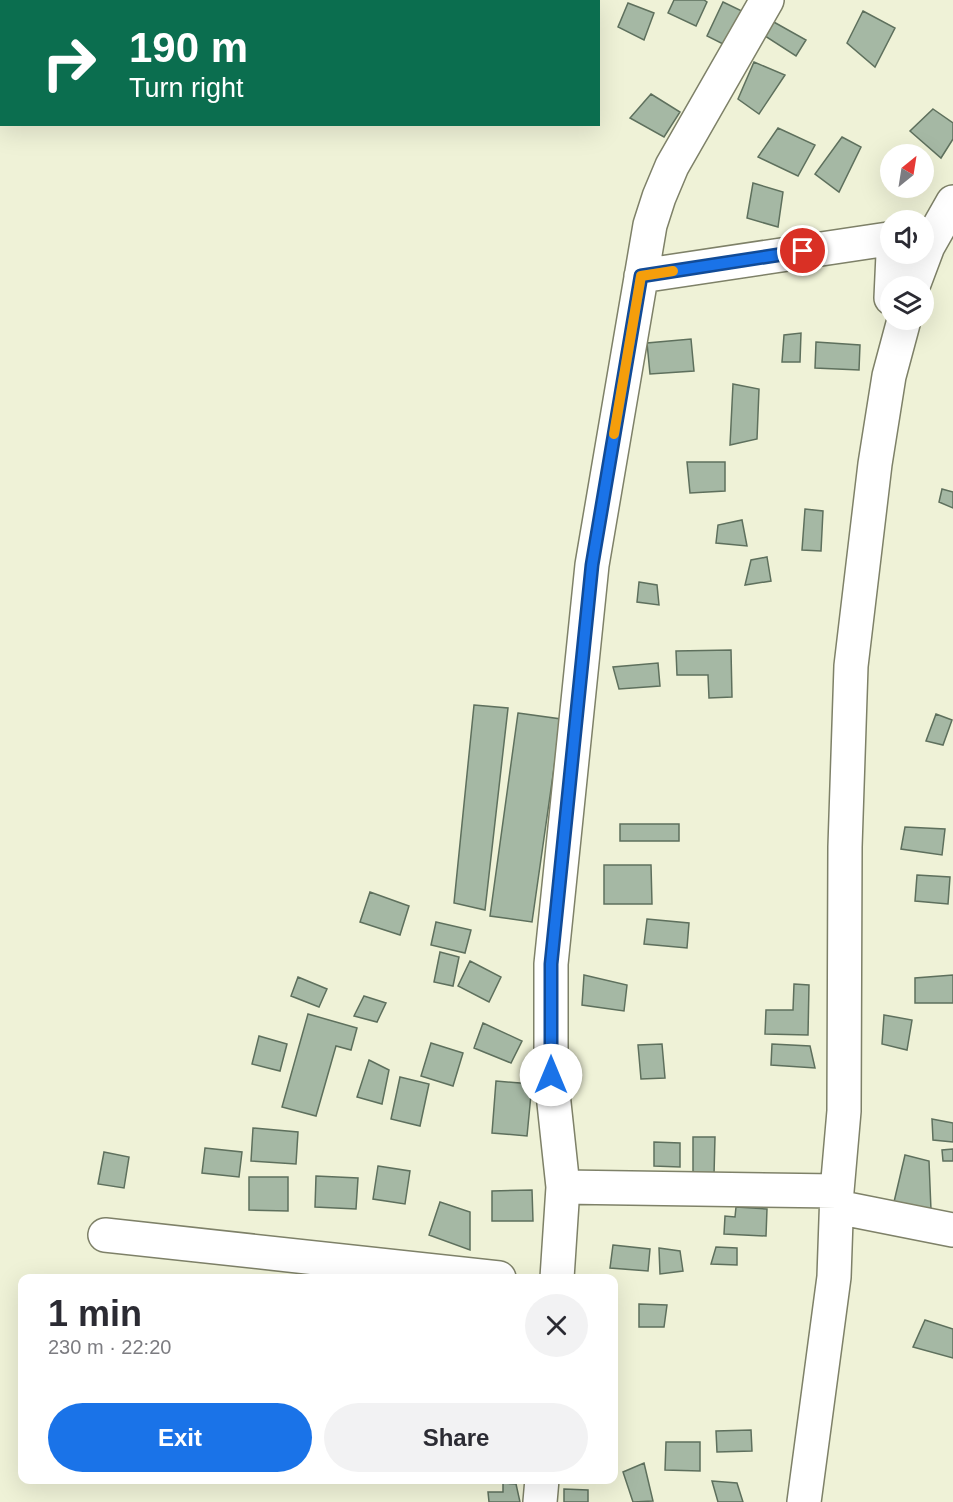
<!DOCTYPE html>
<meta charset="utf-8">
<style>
:root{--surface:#fff;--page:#f2f2f3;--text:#2b2b33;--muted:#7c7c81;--accent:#1a73e8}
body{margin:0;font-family:Helvetica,sans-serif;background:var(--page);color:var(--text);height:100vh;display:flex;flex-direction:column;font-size:22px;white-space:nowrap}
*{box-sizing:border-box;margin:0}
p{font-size:20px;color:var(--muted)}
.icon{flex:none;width:33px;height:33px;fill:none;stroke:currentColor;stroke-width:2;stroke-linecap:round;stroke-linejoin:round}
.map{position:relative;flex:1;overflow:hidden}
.side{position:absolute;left:18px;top:1274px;width:600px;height:210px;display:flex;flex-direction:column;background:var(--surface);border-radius:12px;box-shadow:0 6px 24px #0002}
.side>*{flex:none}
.top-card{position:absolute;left:0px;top:0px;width:600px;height:126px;box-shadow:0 6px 24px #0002;background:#0b6e4f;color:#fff;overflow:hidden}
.needle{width:39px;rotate:30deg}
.controls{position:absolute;left:880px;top:144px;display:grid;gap:12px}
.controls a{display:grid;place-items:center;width:54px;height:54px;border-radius:50%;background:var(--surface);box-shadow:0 6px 24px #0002;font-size:30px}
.pin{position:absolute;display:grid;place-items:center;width:51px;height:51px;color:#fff;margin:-26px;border:3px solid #fff;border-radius:50%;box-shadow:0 2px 6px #0007}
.me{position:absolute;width:66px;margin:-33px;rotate:0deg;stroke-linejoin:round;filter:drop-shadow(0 0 4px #0008)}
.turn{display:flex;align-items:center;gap:21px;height:126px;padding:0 30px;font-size:27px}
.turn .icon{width:78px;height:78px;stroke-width:2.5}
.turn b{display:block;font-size:42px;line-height:51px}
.round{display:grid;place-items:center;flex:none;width:63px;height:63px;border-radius:32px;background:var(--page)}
.overview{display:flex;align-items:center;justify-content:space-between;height:102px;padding:0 30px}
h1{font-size:36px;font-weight:600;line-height:45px}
.action{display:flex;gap:12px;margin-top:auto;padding:12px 30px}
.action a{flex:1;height:69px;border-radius:36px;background:var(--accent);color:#fff;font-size:24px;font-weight:600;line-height:69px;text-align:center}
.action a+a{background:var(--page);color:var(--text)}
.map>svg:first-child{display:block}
</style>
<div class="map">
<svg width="953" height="1502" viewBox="0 0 953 1502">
<rect width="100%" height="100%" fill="#eff2d7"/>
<!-- building -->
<path fill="#a5b8a4" stroke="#5e705d" stroke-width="1.5" d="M674,0H704L707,2L696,26L668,13Z
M723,2L744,12L727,46L707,36Z
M628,3L654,13L644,40L618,27Z
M863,11L895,28L875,67L847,43Z
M772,21L806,40L796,56L765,36Z
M754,62L785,75L759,114L738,99Z
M651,94L680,112L664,137L630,118Z
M933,109L953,123V139L941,158L910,131Z
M778,128L815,145L798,176L758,157Z
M842,137L861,147L839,192L815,174Z
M753,183L783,192L778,227L747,218Z
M801,333L800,362H782L784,335Z
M691,339L694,371L650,374L647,343Z
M816,342L860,345L859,370L815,368Z
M733,384L759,389L757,439L730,445Z
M687,462H725V491L690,493Z
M942,489L953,492V508L939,502Z
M805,509L823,511L821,551L802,550Z
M742,520L747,546L716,543L718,525Z
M767,557L771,581L745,585L751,560Z
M639,582L657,585L659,605L637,602Z
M731,650L732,697L709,698L708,675H677L676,651Z
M658,663L660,686L619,689L613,667Z
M474,705L508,708L485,910L454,903Z
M518,713L561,719L532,922L490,916Z
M936,714L952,720L943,745L926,741Z
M620,824H679V841H620Z
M905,827L945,829L942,855L901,849Z
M604,865H651L652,904H604Z
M917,875L950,877L948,904L915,901Z
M370,892L409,906L400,935L360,922Z
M647,919L689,923L687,948L644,944Z
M436,922L471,930L465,953L431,945Z
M440,952L459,957L453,986L434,982Z
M470,961L501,977L489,1002L458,986Z
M584,975L627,985L624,1011L582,1005Z
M953,975V1003H915V978Z
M298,977L327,989L319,1007L291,996Z
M794,984L809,985L808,1035L765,1034L766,1010H793Z
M364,996L386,1003L377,1022L354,1016Z
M308,1014L357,1028L351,1050L336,1046L316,1116L282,1107Z
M884,1015L912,1020L907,1050L882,1044Z
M483,1023L522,1041L511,1063L474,1048Z
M259,1036L287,1044L280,1071L252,1064Z
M431,1043L463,1053L453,1086L421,1076Z
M662,1044L665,1078L641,1079L638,1045Z
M772,1044L810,1046L815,1068L771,1065Z
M369,1060L389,1070L382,1104L357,1097Z
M400,1077L429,1084L420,1126L391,1119Z
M496,1081L532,1084L527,1136L492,1133Z
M932,1119L953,1123V1142L933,1140Z
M253,1128L298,1132L296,1164L251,1161Z
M693,1137H715L714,1175H693Z
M654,1142L680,1143V1167L654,1166Z
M205,1148L242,1152L239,1177L202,1173Z
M953,1149V1161H943L942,1150Z
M104,1152L129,1157L124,1188L98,1184Z
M905,1155L929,1161L931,1210L894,1202Z
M378,1166L410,1171L405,1204L373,1199Z
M316,1176L358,1178L356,1209L315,1207Z
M249,1177H288V1211L249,1210Z
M532,1190L533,1221H492V1191Z
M440,1202L470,1212V1250L429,1235Z
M736,1207L767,1209L766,1236L724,1234L725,1216L735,1217Z
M613,1245L650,1249L648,1271L610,1268Z
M716,1247L737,1248V1265L711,1264Z
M659,1248L680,1251L683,1271L660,1274Z
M639,1304L667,1305L664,1327H639Z
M925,1320L953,1329V1358L913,1347Z
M751,1430L752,1451L717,1452L716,1431Z
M666,1442H700V1471L665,1470Z
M644,1463L653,1501L633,1502L623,1472Z
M712,1481L737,1483L743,1502H718Z
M503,1483L516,1484L520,1502H489L488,1492H503Z
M564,1489L588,1490V1502H564Z"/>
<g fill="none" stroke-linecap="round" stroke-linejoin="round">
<!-- minor casing -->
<g stroke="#7e8168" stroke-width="36">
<path id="minor" d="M641,276L888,239L891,241
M913,286L928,246L953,202
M891,298L893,254
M563,1187L837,1191
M837,1207L953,1230
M105,1235L499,1278
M557,1278L563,1187L551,1075V964L592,565L650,225L659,197L672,166L767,0
M540,1502L542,1479
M804,1502L834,1277L837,1191L844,1111L845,847L851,666L875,464L889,376L904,320"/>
</g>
<!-- minor -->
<use href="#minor" stroke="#fff" stroke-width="33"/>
</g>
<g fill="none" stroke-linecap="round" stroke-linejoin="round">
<!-- route casing -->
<g stroke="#114b97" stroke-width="15">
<path id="route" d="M551,1075V964L592,565L641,276L803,251"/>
</g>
<!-- route -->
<use href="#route" stroke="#1a73e8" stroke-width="10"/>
<!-- slow -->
<path stroke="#f59e0b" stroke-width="10" d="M614,434L641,276L673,271"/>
</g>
</svg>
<div class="controls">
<a><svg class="needle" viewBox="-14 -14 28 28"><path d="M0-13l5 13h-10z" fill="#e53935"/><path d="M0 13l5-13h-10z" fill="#7c7c81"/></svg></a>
<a><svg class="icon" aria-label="sound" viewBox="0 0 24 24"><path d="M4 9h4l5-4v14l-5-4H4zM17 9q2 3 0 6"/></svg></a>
<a><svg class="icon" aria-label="layers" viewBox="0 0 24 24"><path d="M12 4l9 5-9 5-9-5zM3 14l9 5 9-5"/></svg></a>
</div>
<div class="pin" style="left:803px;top:251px;background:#d93025"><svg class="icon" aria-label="arrive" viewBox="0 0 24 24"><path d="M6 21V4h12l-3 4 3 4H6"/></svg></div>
<svg class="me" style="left:551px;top:1075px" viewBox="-20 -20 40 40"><circle r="19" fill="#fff"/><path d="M0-13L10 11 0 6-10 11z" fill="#1a73e8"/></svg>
<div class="top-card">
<div class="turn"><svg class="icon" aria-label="right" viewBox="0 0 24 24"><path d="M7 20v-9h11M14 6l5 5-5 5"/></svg><div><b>190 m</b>Turn right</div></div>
</div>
<section class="side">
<div class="overview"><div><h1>1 min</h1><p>230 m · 22:20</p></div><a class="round"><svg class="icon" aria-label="close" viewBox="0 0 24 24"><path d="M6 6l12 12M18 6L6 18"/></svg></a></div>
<div class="action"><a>Exit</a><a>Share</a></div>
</section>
</div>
